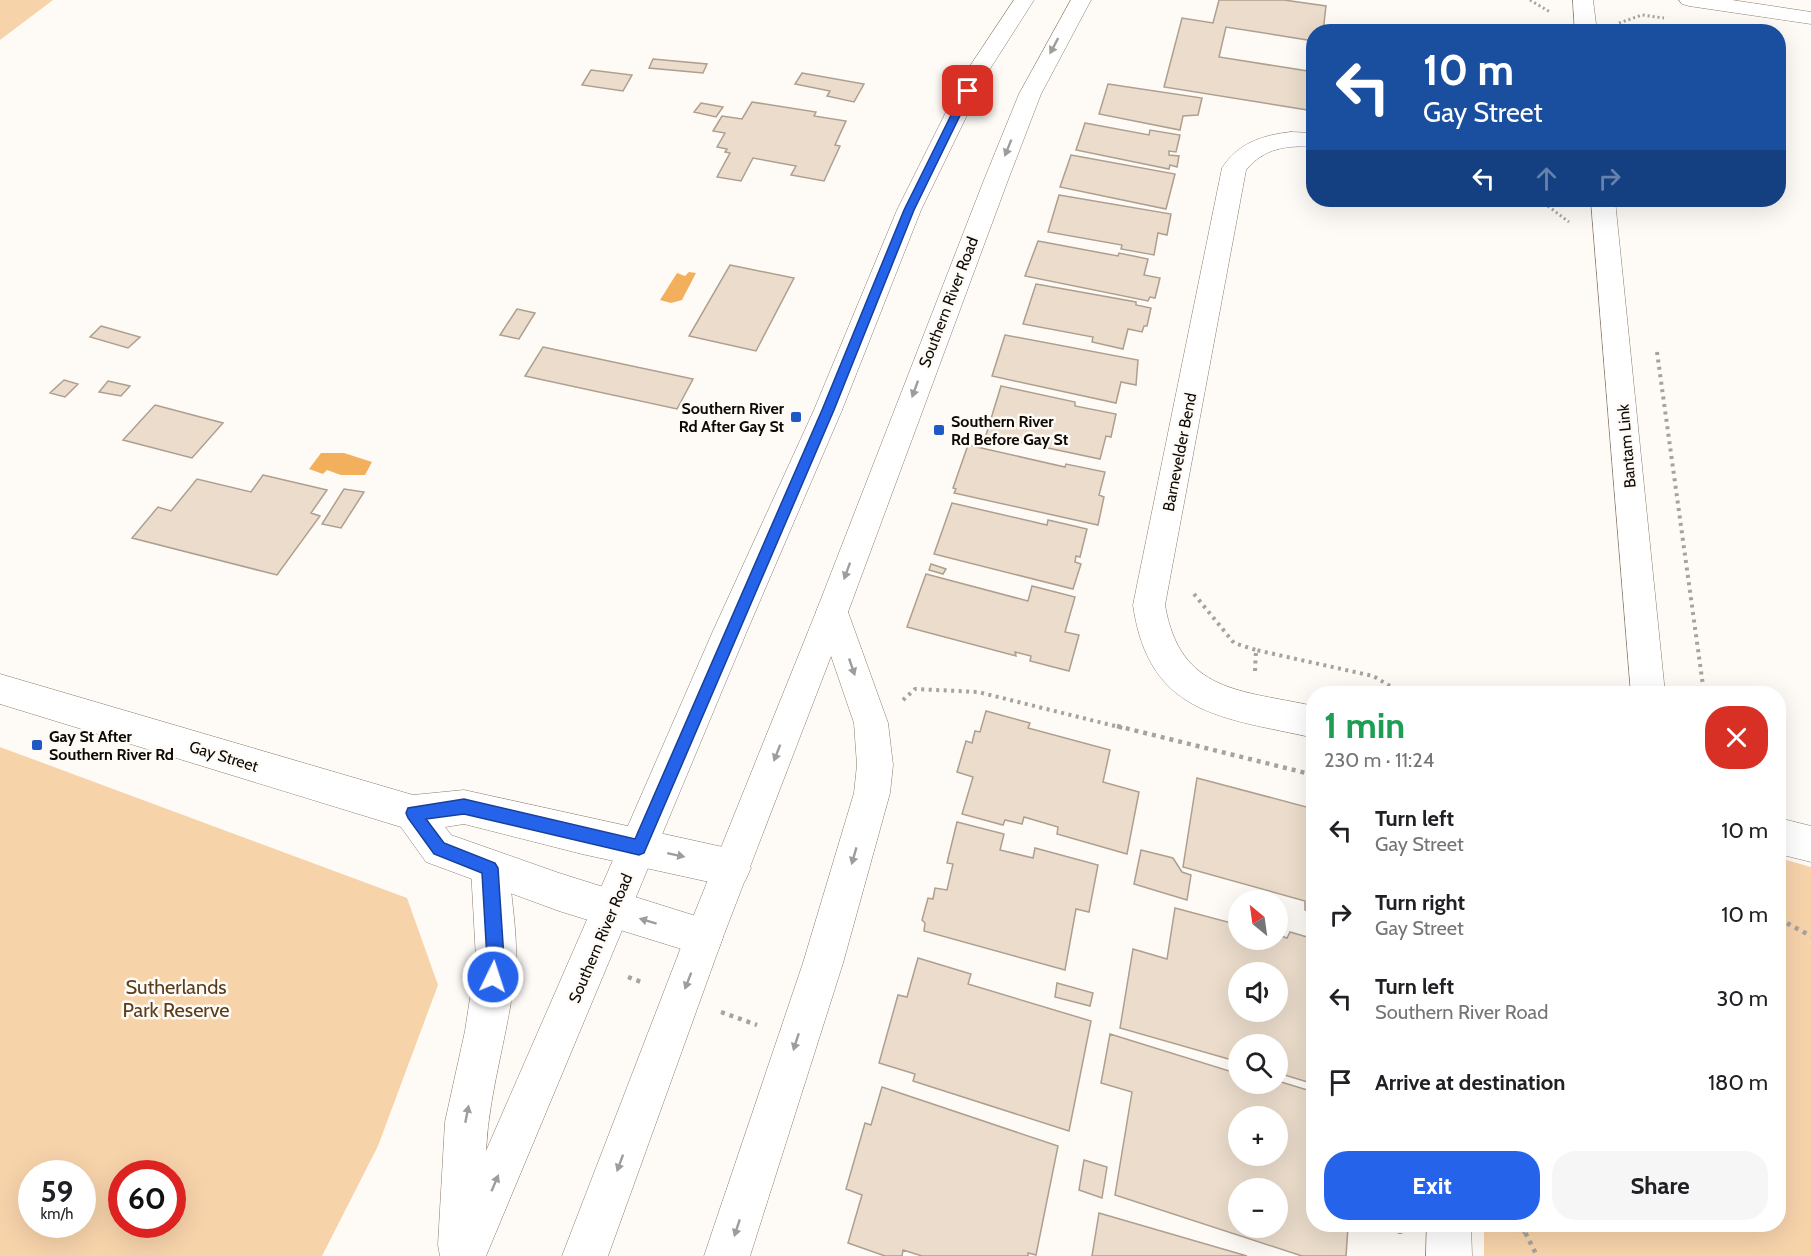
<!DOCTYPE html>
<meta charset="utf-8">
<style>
:root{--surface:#fff;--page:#f6f6f6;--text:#202124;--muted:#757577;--accent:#2563eb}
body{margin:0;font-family:Cabin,sans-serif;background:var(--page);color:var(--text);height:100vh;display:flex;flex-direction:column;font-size:22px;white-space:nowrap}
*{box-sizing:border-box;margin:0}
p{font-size:20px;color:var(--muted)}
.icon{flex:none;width:33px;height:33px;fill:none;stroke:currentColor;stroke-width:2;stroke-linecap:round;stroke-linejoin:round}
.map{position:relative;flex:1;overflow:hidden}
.side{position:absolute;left:1306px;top:686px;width:480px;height:546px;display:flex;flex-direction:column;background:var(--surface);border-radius:24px;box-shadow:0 6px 24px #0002}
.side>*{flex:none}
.top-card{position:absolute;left:1306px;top:24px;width:480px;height:183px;border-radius:24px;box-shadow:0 6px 24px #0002;background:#1a4fa0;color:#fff;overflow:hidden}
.needle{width:39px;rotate:331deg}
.tools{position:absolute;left:1228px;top:890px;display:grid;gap:12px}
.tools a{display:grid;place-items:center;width:60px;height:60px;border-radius:50%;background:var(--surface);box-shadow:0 6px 24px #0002;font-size:30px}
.speed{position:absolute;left:18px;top:1160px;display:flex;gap:12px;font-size:30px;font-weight:700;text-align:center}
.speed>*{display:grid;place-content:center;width:78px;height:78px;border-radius:50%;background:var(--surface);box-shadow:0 6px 24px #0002;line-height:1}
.speed small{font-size:15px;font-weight:400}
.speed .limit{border:9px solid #d22;background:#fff;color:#111}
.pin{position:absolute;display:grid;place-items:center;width:51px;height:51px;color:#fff;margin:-26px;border-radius:12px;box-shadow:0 3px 9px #0006}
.me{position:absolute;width:66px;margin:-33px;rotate:4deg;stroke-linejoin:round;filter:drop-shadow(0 0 4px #0008)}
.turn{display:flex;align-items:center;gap:21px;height:126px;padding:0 18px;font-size:27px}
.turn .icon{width:78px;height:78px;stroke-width:2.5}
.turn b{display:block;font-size:42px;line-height:51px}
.lanes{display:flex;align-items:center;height:57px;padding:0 18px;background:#0003;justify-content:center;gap:30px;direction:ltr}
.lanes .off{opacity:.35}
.round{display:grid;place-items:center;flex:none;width:63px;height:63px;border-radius:24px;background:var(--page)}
.summary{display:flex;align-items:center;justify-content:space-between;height:102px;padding:0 18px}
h1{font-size:36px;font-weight:800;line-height:45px;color:#1e9e55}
.primary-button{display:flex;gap:12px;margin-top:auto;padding:12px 18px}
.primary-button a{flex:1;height:69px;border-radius:24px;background:var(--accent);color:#fff;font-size:24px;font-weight:800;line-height:69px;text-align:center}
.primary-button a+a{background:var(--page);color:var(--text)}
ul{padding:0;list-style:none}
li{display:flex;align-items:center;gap:18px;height:84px;padding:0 18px}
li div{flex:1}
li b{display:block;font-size:22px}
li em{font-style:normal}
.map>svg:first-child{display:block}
</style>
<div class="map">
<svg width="1811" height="1256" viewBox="0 0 1811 1256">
<rect width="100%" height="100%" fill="#fefbf7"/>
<!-- green -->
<path fill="#f7d3aa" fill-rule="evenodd" d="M0,0H53L0,40Z
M0,747L407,898L438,985L378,1146L322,1256H0ZM32,1173H82V1224H32ZM122,1173H172V1224H122Z
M1779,858L1811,867V1256H1484V1224H1779Z"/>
<!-- water -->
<path fill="#f2b05d" d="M689,272L696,273L682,300L671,303L660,300L677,273L685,276Z
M321,453H344L372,462L365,475H341L327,470L323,474L309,469Z"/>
<!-- building -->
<path fill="#ebdccb" stroke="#ae9f8f" stroke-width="1.5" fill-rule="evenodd" d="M1219,0H1284L1326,6L1323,32H1314V41L1226,27L1219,57L1314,72V111L1164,87L1182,18L1213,23Z
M653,59L707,64L703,73L649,68Z
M591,70L632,75L623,91L582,85Z
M802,73L864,84L854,102L827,96L830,91L795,84Z
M1108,84L1202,98L1198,115L1183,116L1180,130L1099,114Z
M752,102L816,112L814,116L846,121L835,145L840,146L824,181L791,175L796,166L753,158L741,181L717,177L730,153L725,152L727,149L717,147L725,133L713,131L722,116L742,119Z
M701,103L723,107L716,117L694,112Z
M1085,123L1149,135L1150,130L1180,135L1176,152L1169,151V155L1179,156L1177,167L1170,165L1169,169L1076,150Z
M1071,155L1175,174L1166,209L1060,187Z
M1059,195L1171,214L1167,235L1158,233L1154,255L1121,249L1122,245L1048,232Z
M1038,241L1118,256L1119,253L1148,259L1144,275L1160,278L1155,298L1150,297L1148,301L1025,276Z
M730,265L794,278L756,351L689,336Z
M1036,284L1136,302V305L1151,308L1147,326H1144L1142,332L1128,329L1123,349L1092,342L1093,337L1023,324Z
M517,309L535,313L519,339L500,335Z
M101,326L140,337L128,348L90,337Z
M1005,335L1138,360L1136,385L1121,382L1116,403L992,376Z
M543,347L693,379L677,409L525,376Z
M64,380L78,384L65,397L50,393Z
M108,381L130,386L121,396L99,392Z
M1001,386L1075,402V406L1116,414L1111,437L1106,436L1100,459L986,435Z
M155,405L223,423L192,458L123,440Z
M968,445L1065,467L1066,464L1105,472L1099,495L1104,497L1098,525L954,493L956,489L953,488Z
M263,475L327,490L311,513L320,516L277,575L132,538L158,507L171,511L197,479L251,492Z
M344,489L364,492L341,528L322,524Z
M952,503L1047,525L1048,520L1087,529L1080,557L1076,556L1075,562L1081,564L1073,589L934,554Z
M931,564L946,569L943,574L929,570Z
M926,574L1028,601L1032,586L1075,597L1065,632L1079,635L1069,671L1030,661L1031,656L1015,652L1016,656L907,627Z
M986,711L1030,723L1028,728L1110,750L1103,782L1139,792L1127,854L1057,834L1058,827L1024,817L1022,824L1005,820L1003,825L962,814L973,777L957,772L966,741L972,743L975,731L980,732Z
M1197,778L1314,809V912L1305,910V901L1183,867Z
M957,822L1004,834L1000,850L1033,858L1035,848L1098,865L1089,912L1076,909L1065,970L924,931L925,923L922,920L928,898L933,899L935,888L947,890L953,864L947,863Z
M1141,850L1173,858L1182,872L1191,875L1187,900L1134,884Z
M1175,908L1239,925V939H1278V935L1287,938L1290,932L1314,939V1084L1278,1073V1044H1239V1062L1120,1028L1133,949L1167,959ZM1239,972H1278V1011H1239Z
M918,958L971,974L968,984L1091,1021L1069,1131L913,1081L915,1074L879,1063L898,995L907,997Z
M1057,983L1093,993L1090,1006L1055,997Z
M1110,1034L1239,1074V1083H1278V1081L1314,1092V1224H1339L1348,1227L1346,1256H1302L1115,1195L1132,1092L1101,1083ZM1239,1116H1278V1155H1239ZM1239,1188H1278V1227H1239Z
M882,1087L1058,1146L1036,1255L1028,1253V1256H922L903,1250L902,1256H885L848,1243L862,1195L846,1189L865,1123L871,1125Z
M1084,1160L1107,1167L1102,1198L1079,1190Z
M1099,1213L1247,1256H1092Z"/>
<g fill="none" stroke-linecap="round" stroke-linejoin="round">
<!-- street casing -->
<g stroke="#8a7c6c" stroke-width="1">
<path id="street" d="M1573,0H1593L1597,32H1575Z
M1291,132L1314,133V147C1287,145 1264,148 1246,170L1165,605C1180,693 1241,690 1314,706V738C1222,717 1149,716 1133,605L1222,168C1238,143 1263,135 1291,132Z
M1591,200H1615L1665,693H1631Z
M832,598L844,602L848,612L888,723L893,765L890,793L843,963L750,1256H704L803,963L854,793L857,765L854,723L816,612L820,602Z
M1779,818L1811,826V862L1779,854Z
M1427,1224H1471L1472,1256H1426Z"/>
</g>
<!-- secondary casing -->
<g stroke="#8a7c6c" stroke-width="1">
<path id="secondary" d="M1679,0H1732L1811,12V24L1689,6L1682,4Z
M0,674L413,795L464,790L732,849L745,855L751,868L745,881L732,887L582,854L464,824L445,827L451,835L559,873L718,923L723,937L718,951L704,956L559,911L426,862L401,827L0,704Z"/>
</g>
<!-- primary casing -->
<g stroke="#8a7c6c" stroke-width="1">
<path id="primary" d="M1014,0H1034L988,72L921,210L842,410L747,631L486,1256H440L438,1245L445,1122L465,1031L476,959L471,868L477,855L490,849L503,855L509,868C511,898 517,930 516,960C512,1024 489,1086 486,1151L713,631L814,410L897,210L966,72Z
M1071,0H1091L1041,94L1008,180L848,612L723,937L608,1256H562L685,937L816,612L984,180L1019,94Z"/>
</g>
<!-- path-far2 -->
<path stroke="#a6a29e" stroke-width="3" stroke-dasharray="2 3" stroke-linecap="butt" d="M1530,0L1550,12
M1619,23L1642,15L1664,18
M1540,200L1569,222"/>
<!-- path-far1 -->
<path stroke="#a6a29e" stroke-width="4" stroke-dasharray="3 4.5" stroke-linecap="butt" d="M1657,352L1704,693
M1194,594L1234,643L1256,650
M1255,671L1256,650L1373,676L1402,693
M903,700L915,689L978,692L1123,728"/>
<!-- path -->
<path stroke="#a6a29e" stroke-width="4.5" stroke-dasharray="4 5" stroke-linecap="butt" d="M1117,726L1314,775
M1779,919L1811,936
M628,977L644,983
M721,1012L757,1025
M1400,1224V1234
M1497,1224L1525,1232
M1525,1224V1232L1537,1256"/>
<!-- street -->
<use href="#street" fill="#fff" fill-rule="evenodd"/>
<!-- secondary -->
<use href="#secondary" fill="#fff" fill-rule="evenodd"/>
<!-- primary -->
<use href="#primary" fill="#fff" fill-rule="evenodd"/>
</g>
<!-- one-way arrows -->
<defs><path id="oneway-solid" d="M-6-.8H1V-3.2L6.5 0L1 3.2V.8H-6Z" transform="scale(1.5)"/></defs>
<g fill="#9f9d9b">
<use href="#oneway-solid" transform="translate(1054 46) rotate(118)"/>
<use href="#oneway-solid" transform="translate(1008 148) rotate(112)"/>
<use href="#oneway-solid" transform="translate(915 389) rotate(110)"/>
<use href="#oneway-solid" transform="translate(847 571) rotate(110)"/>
<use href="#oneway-solid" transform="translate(852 667) rotate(71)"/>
<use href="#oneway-solid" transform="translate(777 753) rotate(111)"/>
<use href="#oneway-solid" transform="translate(676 855) rotate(12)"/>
<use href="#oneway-solid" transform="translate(854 856) rotate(106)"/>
<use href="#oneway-solid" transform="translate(648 921) rotate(-163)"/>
<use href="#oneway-solid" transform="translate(688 981) rotate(111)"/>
<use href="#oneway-solid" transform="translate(796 1042) rotate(108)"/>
<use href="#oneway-solid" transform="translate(467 1114) rotate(-79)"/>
<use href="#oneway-solid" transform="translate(620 1163) rotate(110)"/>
<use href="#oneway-solid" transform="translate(495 1183) rotate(-67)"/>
<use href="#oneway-solid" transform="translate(737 1228) rotate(108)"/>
</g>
<!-- route -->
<path fill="#2563eb" stroke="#184099" stroke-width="1.5" d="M964,89L972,91L914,210L834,410L644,853L639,855L464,814L426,819L444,843L495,863L498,868L504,959L499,983L493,985L487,983L485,977L487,959L482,873L434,854L408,818L406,813L408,808L464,799L635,839L822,410L904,210Z"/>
<!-- markers -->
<g fill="#1f59c6" stroke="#fefbf7" stroke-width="2">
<rect x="790" y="411" width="12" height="12" rx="3"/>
<rect x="933" y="424" width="12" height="12" rx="3"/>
<rect x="31" y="739" width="12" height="12" rx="3"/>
</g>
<g text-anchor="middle" stroke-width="5" stroke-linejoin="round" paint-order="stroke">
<!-- street labels -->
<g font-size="16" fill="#0f0a05" stroke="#fefbf7">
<text transform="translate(948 302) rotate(-69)" y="6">Southern River Road</text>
<text transform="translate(1626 446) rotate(-95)" y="6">Bantam Link</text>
<text transform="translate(1179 452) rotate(-79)" y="6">Barnevelder Bend</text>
<text transform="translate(224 756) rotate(17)" y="6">Gay Street</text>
<text transform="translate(600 938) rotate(-67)" y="6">Southern River Road</text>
</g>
<!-- poi labels -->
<g font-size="16" font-weight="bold" fill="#0f0a05" stroke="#fefbf7" text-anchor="start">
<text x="784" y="414" text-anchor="end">Southern River<tspan x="784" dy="18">Rd After Gay St</tspan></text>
<text x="951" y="427">Southern River<tspan x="951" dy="18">Rd Before Gay St</tspan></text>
<text x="49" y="742">Gay St After<tspan x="49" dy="18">Southern River Rd</tspan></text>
</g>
<!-- near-park labels -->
<g font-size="20" fill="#5a3e1c" stroke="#fefbf7">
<text x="176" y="994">Sutherlands<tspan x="176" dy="23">Park Reserve</tspan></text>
</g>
</g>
</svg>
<div class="tools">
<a><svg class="needle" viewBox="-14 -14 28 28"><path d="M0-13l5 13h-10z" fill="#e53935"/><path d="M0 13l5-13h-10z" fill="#757577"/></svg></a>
<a><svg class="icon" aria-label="sound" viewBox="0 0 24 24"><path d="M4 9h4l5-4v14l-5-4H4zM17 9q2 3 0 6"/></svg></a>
<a><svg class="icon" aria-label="search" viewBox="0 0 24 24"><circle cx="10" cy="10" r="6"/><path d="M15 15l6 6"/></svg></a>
<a>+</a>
<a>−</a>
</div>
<div class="speed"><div>59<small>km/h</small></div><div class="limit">60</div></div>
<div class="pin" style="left:968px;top:91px;background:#d93025"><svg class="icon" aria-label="arrive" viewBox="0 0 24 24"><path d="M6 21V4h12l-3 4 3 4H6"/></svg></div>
<svg class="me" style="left:493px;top:977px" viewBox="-20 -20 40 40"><circle r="17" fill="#2563eb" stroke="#fff" stroke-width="3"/><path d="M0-11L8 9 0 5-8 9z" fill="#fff"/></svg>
<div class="top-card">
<div class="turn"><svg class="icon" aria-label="left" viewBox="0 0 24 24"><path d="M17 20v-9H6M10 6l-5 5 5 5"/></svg><div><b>10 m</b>Gay Street</div></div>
<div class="lanes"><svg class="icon" aria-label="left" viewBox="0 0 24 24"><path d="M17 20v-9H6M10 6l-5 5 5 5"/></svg><svg class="icon off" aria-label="ahead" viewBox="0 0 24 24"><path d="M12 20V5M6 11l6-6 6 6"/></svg><svg class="icon off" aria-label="right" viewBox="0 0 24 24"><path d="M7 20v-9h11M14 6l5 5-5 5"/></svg></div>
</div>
<section class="side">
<div class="summary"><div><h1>1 min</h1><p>230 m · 11:24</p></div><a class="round" style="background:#d93025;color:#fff"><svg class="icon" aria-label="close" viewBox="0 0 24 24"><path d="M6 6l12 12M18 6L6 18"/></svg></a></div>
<ul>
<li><svg class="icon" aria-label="left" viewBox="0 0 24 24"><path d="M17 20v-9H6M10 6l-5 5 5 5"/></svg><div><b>Turn left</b><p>Gay Street</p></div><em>10 m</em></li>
<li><svg class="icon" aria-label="right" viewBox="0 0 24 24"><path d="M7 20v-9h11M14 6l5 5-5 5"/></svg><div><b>Turn right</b><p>Gay Street</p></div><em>10 m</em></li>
<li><svg class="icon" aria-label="left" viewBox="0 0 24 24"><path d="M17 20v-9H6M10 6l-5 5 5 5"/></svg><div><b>Turn left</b><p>Southern River Road</p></div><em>30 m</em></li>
<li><svg class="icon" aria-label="arrive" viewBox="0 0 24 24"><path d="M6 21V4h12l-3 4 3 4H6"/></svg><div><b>Arrive at destination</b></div><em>180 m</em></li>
</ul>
<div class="primary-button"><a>Exit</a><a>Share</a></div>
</section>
</div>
